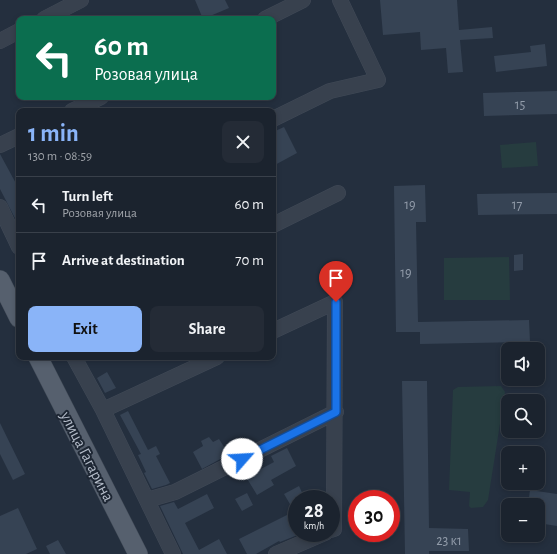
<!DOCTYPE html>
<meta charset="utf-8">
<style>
:root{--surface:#1b232e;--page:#242b36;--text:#f1f3f6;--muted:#a0a4aa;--line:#39404a;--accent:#8ab4f8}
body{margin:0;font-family:"Alegreya Sans",sans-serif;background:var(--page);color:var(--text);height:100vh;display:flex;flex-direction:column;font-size:15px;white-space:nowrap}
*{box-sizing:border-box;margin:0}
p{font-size:13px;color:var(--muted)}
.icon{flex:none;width:22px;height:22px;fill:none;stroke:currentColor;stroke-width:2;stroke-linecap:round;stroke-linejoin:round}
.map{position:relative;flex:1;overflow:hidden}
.panel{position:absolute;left:16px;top:108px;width:260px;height:252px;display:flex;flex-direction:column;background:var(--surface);border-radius:8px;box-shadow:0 2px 6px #0003,0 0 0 1px var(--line)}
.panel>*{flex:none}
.banner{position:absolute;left:16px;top:16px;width:260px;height:84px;border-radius:8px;box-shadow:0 2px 6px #0003,0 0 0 1px var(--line);background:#0b6e4f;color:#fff;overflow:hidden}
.buttons{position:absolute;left:501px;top:342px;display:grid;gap:8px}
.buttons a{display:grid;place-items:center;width:44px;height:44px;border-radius:8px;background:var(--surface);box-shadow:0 2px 6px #0003,0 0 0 1px var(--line);font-size:20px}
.speed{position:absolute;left:288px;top:490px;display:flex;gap:8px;font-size:20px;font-weight:700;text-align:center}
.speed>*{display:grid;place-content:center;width:52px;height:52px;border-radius:50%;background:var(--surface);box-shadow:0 2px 6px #0003,0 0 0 1px var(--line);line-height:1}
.speed small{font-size:10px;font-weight:400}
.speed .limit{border:6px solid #d22;background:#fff;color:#111}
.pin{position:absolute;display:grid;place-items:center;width:34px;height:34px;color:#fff;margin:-41px -17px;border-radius:50% 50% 50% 0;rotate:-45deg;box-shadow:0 0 4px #0007}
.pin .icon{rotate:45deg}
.me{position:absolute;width:44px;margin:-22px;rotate:64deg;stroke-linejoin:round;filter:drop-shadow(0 0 3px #0008)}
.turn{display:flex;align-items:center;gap:14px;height:84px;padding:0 12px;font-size:18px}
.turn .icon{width:52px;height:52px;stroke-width:2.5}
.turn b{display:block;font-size:28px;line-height:34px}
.round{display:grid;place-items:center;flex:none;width:42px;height:42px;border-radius:8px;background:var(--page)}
.headline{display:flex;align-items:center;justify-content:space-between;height:68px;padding:0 12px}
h1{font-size:24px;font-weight:700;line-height:30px;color:var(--accent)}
.primary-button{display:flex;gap:8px;margin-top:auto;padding:8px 12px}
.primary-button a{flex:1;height:46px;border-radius:8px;background:var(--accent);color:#111;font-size:16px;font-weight:700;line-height:46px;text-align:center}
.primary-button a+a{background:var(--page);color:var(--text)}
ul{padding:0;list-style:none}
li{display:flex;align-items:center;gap:12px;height:56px;padding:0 12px;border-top:1px solid var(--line)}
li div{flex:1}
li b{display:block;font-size:15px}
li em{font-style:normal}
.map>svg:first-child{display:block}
</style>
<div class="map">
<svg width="557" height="554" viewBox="0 0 557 554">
<rect width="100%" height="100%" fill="#242f3e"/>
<!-- green -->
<path fill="#263c3f" d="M536,142L538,166L502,168L500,145Z
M509,257L510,300H444V258Z
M501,386L505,392L488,500L483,507L471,508L469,506L470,492L449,490L453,390L458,387Z"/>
<!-- building -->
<path fill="#364354" d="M195,0H225L229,8L203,19Z
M380,0H457L459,30L492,27L493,38L460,40L463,72L448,73L446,48L421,50L420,32L383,35Z
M545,44L547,66L496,72L494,56L531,52L530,46Z
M557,91V114L484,116L483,93Z
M284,127L297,153L273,166V132Z
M0,154L19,189V226L0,189Z
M425,185L426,222H416L418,322L529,320L530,342L420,344V332H396L394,186Z
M557,193V214L478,215L477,194Z
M523,254V270L514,271V255Z
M107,372L116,388L105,393L97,378Z
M402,381H427L429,528L468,529L469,551H429V554H405Z
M128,411L148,450L156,446L160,454L156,456L170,483L166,485L152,489L144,473L146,472L138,455L141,454L120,415Z
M0,423L25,474L13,480L0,454Z
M209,437L213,442L219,439L226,450L221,453L224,457L202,469L193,452L203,446L201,441Z
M287,448L296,466L271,480L274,485L257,495L246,477L274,462L271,456Z
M299,486L305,499H297V516L284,494Z
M530,490L557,494V526L538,523V505H528Z
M247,493L253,505L242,511L235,499Z
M207,494L214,508L185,523L199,550L219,539L227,554H183L160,506L174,502L178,509Z
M18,508L37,549L26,554H0V516Z
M289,514L297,528V533L300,534L280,542L279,541L256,554H247L239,539Z
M58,540L66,554H50L46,546Z"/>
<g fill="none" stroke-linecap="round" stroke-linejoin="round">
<!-- minor casing -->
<g stroke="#414a57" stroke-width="16">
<path id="minor" d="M44,19L81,0
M265,19L303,0
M0,41L19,31
M72,111L101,97
M273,119L330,91L378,80L340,0
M0,145L19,136
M0,207L19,247
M273,225L338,193
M273,331L335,302L334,529L331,530
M74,357L103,410L173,554
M103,410L217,357
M147,500L175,492L336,412
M276,554L325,533"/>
</g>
<!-- major casing -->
<g stroke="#414a57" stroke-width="20">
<path id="major" d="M0,280L19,318
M38,357L138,554"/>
</g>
<!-- minor -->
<use href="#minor" stroke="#38414e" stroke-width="15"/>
<!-- major -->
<use href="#major" stroke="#56606e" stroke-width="19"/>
</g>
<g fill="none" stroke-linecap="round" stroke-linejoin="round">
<!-- route casing -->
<g stroke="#114b97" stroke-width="10">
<path id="route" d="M242,459L336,412V302"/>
</g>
<!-- route -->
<use href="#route" stroke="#1a73e8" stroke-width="7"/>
</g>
<g text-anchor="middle" stroke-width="4" stroke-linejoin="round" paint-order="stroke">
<!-- number labels -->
<g font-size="14" fill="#929caa">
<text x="520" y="109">15</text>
<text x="410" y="209">19</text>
<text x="517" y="209">17</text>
<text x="406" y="277">19</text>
<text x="449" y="545">23 к1</text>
</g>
<!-- street labels -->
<g font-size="16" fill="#b4bcc9" stroke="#1d2633">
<text transform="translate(88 456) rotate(63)" y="6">улица Гагарина</text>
</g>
</g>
</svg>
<div class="buttons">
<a><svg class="icon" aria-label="sound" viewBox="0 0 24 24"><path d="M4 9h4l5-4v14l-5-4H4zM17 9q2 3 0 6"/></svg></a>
<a><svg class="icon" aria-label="search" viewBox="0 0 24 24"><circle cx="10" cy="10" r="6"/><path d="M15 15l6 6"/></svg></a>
<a>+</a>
<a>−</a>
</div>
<div class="speed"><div>28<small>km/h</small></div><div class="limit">30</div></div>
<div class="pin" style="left:336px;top:302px;background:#d93025"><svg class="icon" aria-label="arrive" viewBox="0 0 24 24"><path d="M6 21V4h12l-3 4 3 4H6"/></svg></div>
<svg class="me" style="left:242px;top:459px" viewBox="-20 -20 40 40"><circle r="19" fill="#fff"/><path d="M0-13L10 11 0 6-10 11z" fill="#1a73e8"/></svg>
<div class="banner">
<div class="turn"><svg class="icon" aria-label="left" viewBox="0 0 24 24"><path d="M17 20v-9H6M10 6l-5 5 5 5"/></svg><div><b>60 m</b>Розовая улица</div></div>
</div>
<section class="panel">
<div class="headline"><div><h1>1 min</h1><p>130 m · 08:59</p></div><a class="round"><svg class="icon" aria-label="close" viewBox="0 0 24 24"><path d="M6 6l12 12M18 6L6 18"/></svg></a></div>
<ul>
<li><svg class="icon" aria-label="left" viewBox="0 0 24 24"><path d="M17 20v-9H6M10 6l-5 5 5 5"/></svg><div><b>Turn left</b><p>Розовая улица</p></div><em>60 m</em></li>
<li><svg class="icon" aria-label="arrive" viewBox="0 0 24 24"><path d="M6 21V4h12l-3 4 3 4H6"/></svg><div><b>Arrive at destination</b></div><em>70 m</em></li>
</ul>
<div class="primary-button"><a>Exit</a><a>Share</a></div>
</section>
</div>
